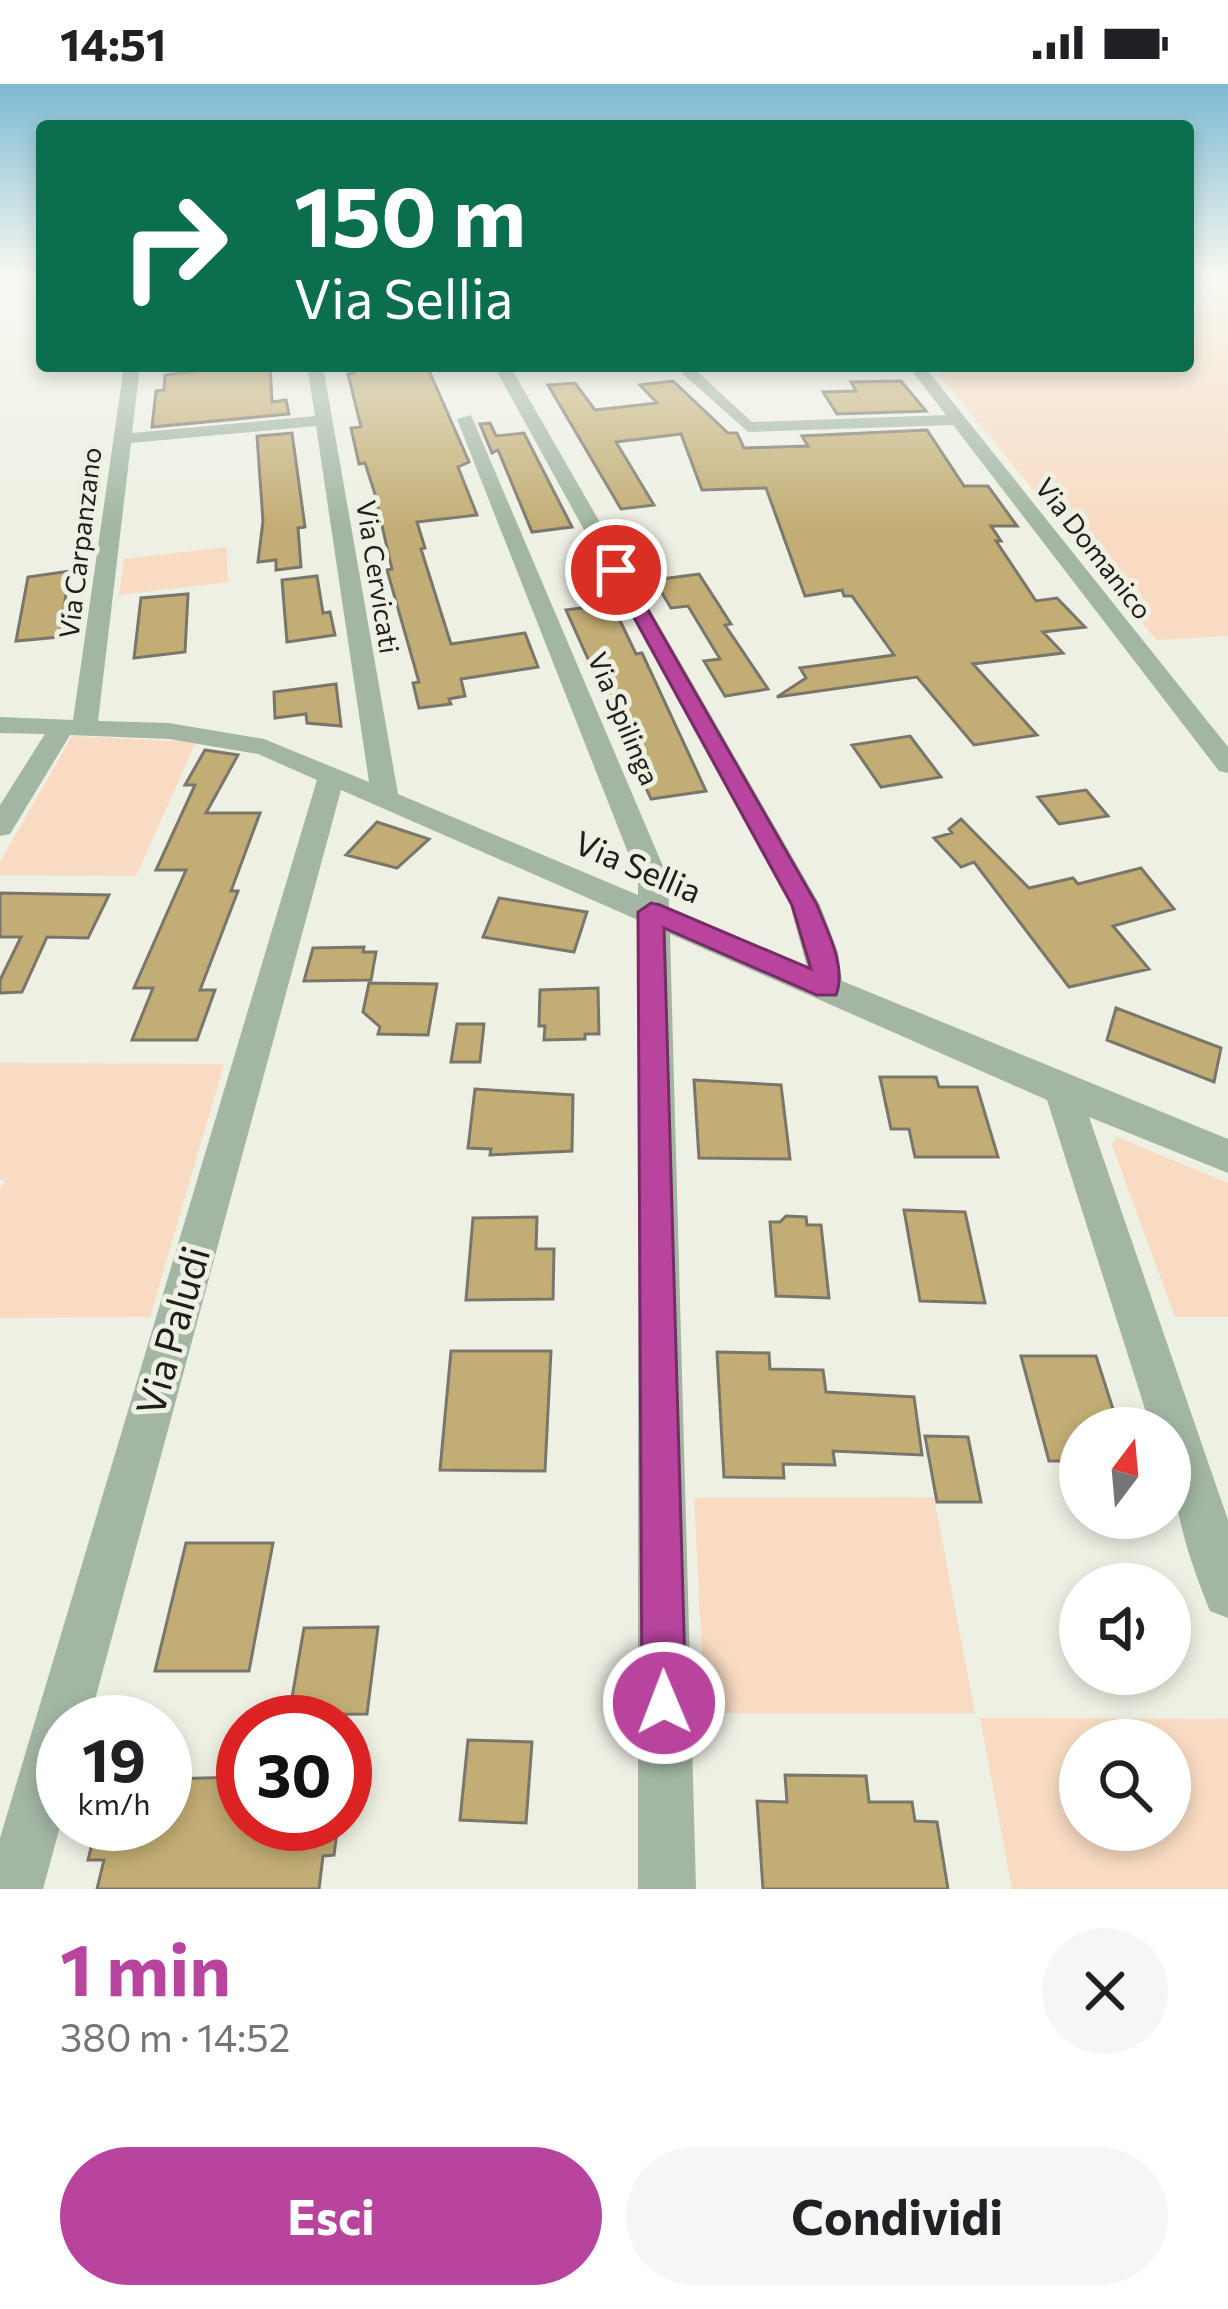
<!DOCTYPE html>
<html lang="it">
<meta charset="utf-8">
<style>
:root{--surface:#fff;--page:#f6f6f6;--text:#202124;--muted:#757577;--accent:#b8449d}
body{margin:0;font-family:Commissioner,sans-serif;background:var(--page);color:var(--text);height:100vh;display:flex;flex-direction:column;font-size:45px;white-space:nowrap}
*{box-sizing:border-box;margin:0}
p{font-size:39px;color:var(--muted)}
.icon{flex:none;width:66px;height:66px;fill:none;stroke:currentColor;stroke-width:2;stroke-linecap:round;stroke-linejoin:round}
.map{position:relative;height:1805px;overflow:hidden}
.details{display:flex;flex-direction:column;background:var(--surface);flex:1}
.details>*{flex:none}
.top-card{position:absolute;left:36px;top:36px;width:1158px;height:252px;border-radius:12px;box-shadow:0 6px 18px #0003;background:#0b6e4f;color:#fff;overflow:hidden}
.needle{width:78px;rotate:16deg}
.tools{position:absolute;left:1059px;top:1323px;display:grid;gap:24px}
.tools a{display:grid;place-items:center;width:132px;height:132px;border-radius:50%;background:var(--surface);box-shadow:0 6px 18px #0003;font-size:60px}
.speed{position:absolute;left:36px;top:1611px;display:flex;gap:24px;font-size:60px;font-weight:700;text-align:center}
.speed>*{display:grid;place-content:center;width:156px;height:156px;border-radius:50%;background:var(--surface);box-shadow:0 6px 18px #0003;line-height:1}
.speed small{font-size:30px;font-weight:400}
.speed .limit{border:18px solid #d22;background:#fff;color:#111}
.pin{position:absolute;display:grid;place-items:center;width:102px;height:102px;color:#fff;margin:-51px;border:6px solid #fff;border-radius:50%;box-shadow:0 3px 12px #0007}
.me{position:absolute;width:132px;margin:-66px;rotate:359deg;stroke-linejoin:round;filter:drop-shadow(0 0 9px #0008)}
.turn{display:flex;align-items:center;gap:42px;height:252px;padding:0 60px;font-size:54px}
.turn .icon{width:156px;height:156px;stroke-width:2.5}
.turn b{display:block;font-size:84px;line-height:102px}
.round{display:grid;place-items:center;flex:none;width:126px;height:126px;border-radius:63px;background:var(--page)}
.headline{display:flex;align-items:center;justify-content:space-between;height:204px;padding:0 60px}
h1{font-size:72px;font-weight:700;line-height:90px;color:var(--accent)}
.cta{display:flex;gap:24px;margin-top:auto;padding:24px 60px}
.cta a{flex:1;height:138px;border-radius:72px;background:var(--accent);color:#fff;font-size:48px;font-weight:700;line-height:138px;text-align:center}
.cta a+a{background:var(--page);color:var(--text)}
.status{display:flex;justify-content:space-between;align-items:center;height:84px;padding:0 60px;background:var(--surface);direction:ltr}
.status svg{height:33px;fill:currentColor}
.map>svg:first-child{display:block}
</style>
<div class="status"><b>14:51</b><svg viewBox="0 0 49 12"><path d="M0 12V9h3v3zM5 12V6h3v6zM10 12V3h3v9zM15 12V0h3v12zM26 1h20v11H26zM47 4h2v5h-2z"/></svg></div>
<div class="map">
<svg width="1228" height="1805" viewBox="0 0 1228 1805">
<rect width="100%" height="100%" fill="#edf0e3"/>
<!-- green -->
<path fill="#f8dbc2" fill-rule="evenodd" d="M1228,216V552L1156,556L932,282H1188V219Z
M227,463L228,498L119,511L124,475Z
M72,652L196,658L136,792L0,791V778Z
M0,979L224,980L150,1233L0,1234V1106L5,1096L0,1095Z
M1117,1053L1228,1099V1233H1175L1112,1061Z
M934,1413L975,1629H705L694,1414Z
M980,1634L1228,1635V1805H1012ZM1170,1656V1746H1080V1656Z"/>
<!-- building -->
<path fill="#c2ad74" stroke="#7a766b" stroke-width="3" d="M238,282H270L272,318L286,316L289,330L152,343L156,307L164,306L165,291Z
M352,282H427L469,378L458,383L477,431L417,438L425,464L421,465L451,560L525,549L538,583L461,595L465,612L449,615L451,620L419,624L413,599L419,598L387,486L392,485L374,407L365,379L359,380L351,344L361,343L348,290L354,289Z
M673,297L728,349H737L744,364L808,362L802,352L927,346L964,402H988L1017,442H991L1001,457H996L1036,517L1057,514L1085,543L1043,548L1063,569L973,580L1037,651L974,661L917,593L777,613L806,594L800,584L894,571L852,512H844L842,506L805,512L766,404L702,406L681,350L616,358L654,421L621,425L548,301L575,299L595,326L657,319L640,301Z
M901,297L926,327L837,330L823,308L856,307L851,298Z
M490,339L496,352L524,349L572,443L532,448L498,366L492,369L480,340Z
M292,349L305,443L298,444L301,483L276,486V476L258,478L263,437L257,352Z
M70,487L59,553L16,557L28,493Z
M699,490L731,540L725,541L768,605L725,612L704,577L720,575L688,522L671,524L654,496Z
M317,492L323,529L330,528L335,551L287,558L282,496Z
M188,510L185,568L134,574L141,514Z
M612,520L636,570L642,569L706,707L651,715L566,526Z
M336,600L341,642L307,639L306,630L275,634L274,608Z
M910,652L941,693L881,703L852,661Z
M205,666L238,671L206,729H260L231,807H238L200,906H215L197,956H132L153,904H134L186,786H156L195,701H185Z
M1086,706L1108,732L1059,740L1038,713Z
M961,735L1029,804L1073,794L1078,800L1141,784L1174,825L1113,842L1149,885L1069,903L974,778L961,783L934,754L952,749L949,745Z
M377,738L429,755L397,784L346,771Z
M0,809L109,811L88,854L47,853L22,908L0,909V896L21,853H0Z
M499,814L587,828L574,868L483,853Z
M364,863L363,868H376L371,896L304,897L313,864Z
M369,899L437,900L428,951L378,950L380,943L363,928Z
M598,904L599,950H585V955L544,956L545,942H539L540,906Z
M1116,924L1221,964L1214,998L1107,956Z
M457,940H484L480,978H451Z
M880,993H936L939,1003H977L998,1073H915L909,1045H891Z
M694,996L781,1001L790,1075L699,1074Z
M475,1005L573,1011L572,1067L490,1071L491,1065L468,1064Z
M904,1126L965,1128L985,1219L920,1217Z
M786,1132L806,1133L807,1141H821L829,1214L776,1212L770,1138H780Z
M537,1133L536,1165H554L553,1215L466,1216L473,1134Z
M451,1267H551L545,1387L440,1386Z
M717,1268L769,1269L770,1285L823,1286L826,1308L914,1313L922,1371L833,1367L835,1381L783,1380L784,1394L724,1393Z
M1021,1272H1096L1119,1344H1080V1377H1049Z
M925,1352L968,1353L981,1418H937Z
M186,1459H273L249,1587H155Z
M378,1543L367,1630L289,1631L304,1544Z
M468,1656L532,1658L526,1739L460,1736Z
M785,1691L866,1692L869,1718H912L915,1737L937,1738L948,1805H763L757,1717L787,1718Z
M243,1693V1740H338L334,1771L323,1772L319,1805H97L104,1776H88L97,1740H165V1695Z"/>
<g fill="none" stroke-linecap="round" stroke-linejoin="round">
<!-- minor -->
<path fill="#a2b6a3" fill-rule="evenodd" d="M1228,191V196L1188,200V192Z
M124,282H140L132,349L315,332L307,282H323L398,710L638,811V794L457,335L471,331L668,794L669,824L807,883L790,821L494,282H510L820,821L838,868L842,897L1228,1055V1089L1089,1033L1228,1436V1534L1210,1527C1184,1463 1170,1413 1170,1344H1151L1047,1016L670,850L696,1805H638V836L341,706L89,1638H63V1732L43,1805H0V1754L317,696L258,670L169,655L70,651L10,750L0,752V721L45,650L0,649V633L73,636ZM316,342L369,698L264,655L169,639L98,637L131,359Z
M674,282H691L752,338L946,331L908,282H924L1228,663V689L1219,687L953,341L748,348Z"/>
</g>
<!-- sky -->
<linearGradient id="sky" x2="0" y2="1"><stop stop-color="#7cbad1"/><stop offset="0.43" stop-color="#f7f8f2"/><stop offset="1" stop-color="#f7f8f2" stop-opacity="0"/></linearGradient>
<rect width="1228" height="444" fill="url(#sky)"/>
<!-- route -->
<path fill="#b8449d" stroke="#782c66" stroke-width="3" d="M616,480L625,486L817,821C827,847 847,883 836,911H817L664,844L686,1619L679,1634L664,1641L648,1634L642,1619L638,828L651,819L660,821L811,885L792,821L608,486Z"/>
<g text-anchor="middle" stroke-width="10" stroke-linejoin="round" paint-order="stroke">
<!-- far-street labels -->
<g font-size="27" fill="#1e1f1b" stroke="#edf0e3">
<text transform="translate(81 459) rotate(-83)" y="9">Via Carpanzano</text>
<text transform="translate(1093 465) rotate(52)" y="9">Via Domanico</text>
<text transform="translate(377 493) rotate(81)" y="9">Via Cervicati</text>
<text transform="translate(623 635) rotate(67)" y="9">Via Spilinga</text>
</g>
<!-- street labels -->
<g font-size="33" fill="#1e1f1b" stroke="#edf0e3">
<text transform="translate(638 783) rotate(23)" y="12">Via Sellia</text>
</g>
<!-- near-street labels -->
<g font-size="39" fill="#1e1f1b" stroke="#edf0e3">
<text transform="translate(173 1247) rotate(-74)" y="14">Via Paludi</text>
</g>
</g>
</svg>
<div class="tools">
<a><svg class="needle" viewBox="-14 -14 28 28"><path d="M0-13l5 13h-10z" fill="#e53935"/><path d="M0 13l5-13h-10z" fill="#757577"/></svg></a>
<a><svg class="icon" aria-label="sound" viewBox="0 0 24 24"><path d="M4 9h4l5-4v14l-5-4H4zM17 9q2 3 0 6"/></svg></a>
<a><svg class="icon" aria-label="search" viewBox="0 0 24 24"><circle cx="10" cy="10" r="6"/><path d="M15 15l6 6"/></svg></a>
</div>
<div class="speed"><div>19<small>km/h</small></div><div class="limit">30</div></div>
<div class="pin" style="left:616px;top:486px;background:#d93025"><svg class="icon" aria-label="arrive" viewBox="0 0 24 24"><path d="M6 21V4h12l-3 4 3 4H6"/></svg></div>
<svg class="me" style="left:664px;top:1619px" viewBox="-20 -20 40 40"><circle r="17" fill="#b8449d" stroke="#fff" stroke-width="3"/><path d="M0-11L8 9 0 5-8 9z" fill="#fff"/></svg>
<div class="top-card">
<div class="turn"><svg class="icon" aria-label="right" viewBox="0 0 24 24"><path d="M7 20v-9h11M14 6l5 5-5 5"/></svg><div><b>150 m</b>Via Sellia</div></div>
</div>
</div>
<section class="details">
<div class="headline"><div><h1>1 min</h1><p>380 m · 14:52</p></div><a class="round"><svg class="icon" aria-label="close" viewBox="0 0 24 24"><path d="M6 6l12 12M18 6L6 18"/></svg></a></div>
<div class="cta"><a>Esci</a><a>Condividi</a></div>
</section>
